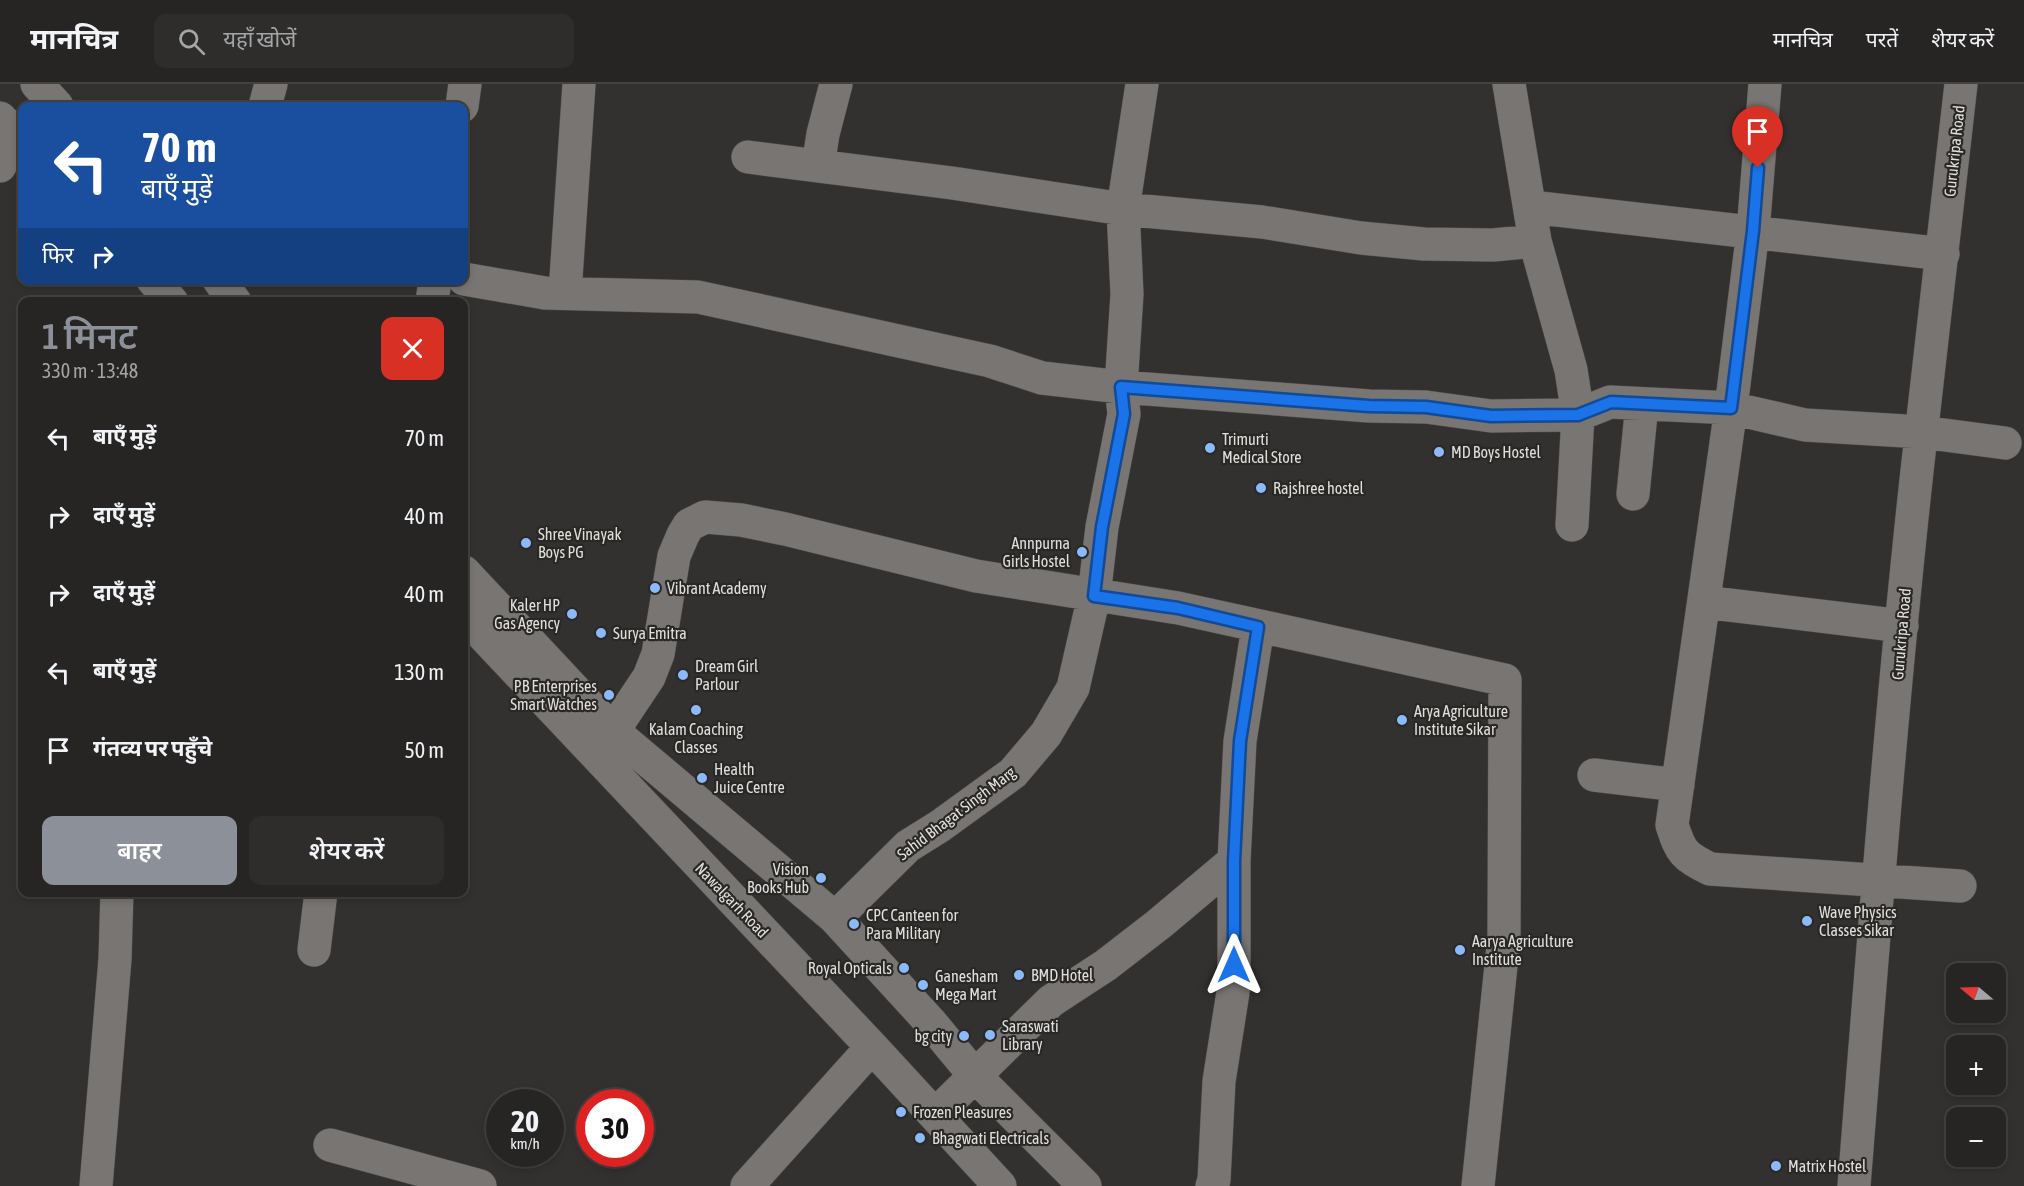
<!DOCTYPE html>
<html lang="hi">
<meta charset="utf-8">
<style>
:root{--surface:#262523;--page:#2e2d2b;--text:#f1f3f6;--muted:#a4a5a6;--line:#424241;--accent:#8c9099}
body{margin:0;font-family:"Asap Condensed","Noto Sans Devanagari",sans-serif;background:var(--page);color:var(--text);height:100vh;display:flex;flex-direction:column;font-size:22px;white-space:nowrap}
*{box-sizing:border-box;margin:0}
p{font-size:20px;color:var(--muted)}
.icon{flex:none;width:33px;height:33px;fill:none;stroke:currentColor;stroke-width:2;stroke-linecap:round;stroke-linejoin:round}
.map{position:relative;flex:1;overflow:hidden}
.drawer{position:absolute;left:18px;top:213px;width:450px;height:600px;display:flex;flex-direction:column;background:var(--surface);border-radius:12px;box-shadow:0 3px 9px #0003,0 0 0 2px var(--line)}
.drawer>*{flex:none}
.top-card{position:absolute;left:18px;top:18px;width:450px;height:183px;border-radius:12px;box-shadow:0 3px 9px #0003,0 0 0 2px var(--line);background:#1a4fa0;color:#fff;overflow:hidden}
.needle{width:39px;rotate:289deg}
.buttons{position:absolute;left:1946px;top:879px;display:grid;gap:12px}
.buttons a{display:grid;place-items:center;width:60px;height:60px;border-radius:12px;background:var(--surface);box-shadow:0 3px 9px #0003,0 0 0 2px var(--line);font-size:30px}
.speed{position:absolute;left:486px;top:1005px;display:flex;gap:12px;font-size:30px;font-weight:700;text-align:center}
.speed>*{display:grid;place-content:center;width:78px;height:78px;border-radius:50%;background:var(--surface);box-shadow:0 3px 9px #0003,0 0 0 2px var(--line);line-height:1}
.speed small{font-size:15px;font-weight:400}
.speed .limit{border:9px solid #d22;background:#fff;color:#111}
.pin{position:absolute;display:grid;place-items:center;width:51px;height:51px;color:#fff;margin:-62px -26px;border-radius:50% 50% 50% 0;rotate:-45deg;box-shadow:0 0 6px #0007}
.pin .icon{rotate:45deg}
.me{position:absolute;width:66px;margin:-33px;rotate:0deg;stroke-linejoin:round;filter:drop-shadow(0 0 4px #0008)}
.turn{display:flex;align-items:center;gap:21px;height:126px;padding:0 24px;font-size:27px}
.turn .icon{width:78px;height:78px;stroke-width:2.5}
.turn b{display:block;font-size:42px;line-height:51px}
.then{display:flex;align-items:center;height:57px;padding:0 24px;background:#0003;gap:12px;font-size:22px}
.round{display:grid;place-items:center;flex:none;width:63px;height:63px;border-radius:12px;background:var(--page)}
.overview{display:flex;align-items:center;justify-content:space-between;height:102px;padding:0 24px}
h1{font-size:36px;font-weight:600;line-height:45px;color:var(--accent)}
.primary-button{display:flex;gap:12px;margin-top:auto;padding:12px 24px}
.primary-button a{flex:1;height:69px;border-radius:12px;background:var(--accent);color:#fff;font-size:24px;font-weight:600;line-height:69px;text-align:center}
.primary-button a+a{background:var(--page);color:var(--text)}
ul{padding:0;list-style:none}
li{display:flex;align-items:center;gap:18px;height:78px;padding:0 24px}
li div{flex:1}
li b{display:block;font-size:22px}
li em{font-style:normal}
header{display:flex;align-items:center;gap:36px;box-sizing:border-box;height:84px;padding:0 30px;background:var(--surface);border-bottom:2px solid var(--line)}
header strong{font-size:28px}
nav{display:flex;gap:33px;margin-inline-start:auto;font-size:21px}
.search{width:420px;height:54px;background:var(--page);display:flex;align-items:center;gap:15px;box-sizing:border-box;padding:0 21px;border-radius:12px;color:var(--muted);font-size:22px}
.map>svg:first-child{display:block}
</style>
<header>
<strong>मानचित्र</strong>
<div class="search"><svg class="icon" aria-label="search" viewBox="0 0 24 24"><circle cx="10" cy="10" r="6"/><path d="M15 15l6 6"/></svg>यहाँ खोजें</div>
<nav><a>मानचित्र</a><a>परतें</a><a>शेयर करें</a></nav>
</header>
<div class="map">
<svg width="2024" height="1102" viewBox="0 0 2024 1102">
<rect width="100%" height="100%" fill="#33312f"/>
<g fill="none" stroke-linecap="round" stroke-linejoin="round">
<!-- minor casing -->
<g stroke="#4e4c4b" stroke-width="34">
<path id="minor" d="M37,0L57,22
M1509,0L1535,157L1571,286L1578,331L1572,441
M1765,0L1753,147L1731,324L1672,741C1681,769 1684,772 1710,785L1960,802
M265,22L271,0
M462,22L465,0
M0,34L22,57
M748,73L952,99L1123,125L1262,138L1361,154L1424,160L1493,161L1535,157
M0,82L2,77L22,53
M818,82L823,50L836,0
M1531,123L1943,170
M464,195L545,209L698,213L990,277L1042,294L1121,303L1369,322L1426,323L1491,332L1578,331L1610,318L1731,324L1805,341L1922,348L2005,359
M153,196L172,218
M219,196L235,218
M565,209L579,0
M432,218L435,196
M1633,410L1642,320
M464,488L613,647L835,834L932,940L975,992L1085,1102
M1704,518L1902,542
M464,531L872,963L1000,1102
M613,647L649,593L658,570L674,472L683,451L689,441L705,433L741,436L785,445L976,492L1178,524L1505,596L1504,853L1478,1102
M1594,691L1678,701
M835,834L908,762L940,742L1013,689L1046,650L1073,604L1094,512L1102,443L1124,330L1121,303L1127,210L1123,125L1142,0
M314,866L321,808
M935,1031L1051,917L1106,881L1159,840L1234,777
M330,1061L480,1102
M96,1102L115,875L117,808
M747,1102L872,963
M1212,1102L1214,1096L1219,997L1234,902V777L1240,657L1258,543
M1854,1102C1873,863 1891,625 1917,387C1931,258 1947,129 1961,0"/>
</g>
<!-- minor -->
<use href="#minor" stroke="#787572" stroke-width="33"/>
</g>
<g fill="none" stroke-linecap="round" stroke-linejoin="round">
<!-- route casing -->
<g stroke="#114b97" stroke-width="15">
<path id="route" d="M1234,881V777L1240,657L1258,543L1178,524L1094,512L1102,443L1124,330L1121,303L1369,322L1426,323L1491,332L1578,331L1611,318L1731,324L1753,147L1758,84"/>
</g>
<!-- route -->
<use href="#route" stroke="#1a73e8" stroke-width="10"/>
</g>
<!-- markers -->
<g fill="#8abafc" stroke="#292825" stroke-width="2">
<circle cx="1210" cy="364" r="6"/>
<circle cx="1439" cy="368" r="6"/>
<circle cx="1261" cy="404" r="6"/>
<circle cx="526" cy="459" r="6"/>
<circle cx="1082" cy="468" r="6"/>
<circle cx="655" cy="504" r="6"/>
<circle cx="572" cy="530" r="6"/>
<circle cx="601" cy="549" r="6"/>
<circle cx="683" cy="591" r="6"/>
<circle cx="609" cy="611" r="6"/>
<circle cx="696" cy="626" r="6"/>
<circle cx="1402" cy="636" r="6"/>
<circle cx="702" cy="694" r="6"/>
<circle cx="821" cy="794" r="6"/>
<circle cx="1807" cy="837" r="6"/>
<circle cx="854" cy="840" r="6"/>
<circle cx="1460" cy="866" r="6"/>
<circle cx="904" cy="884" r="6"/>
<circle cx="1019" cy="891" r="6"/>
<circle cx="923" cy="901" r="6"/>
<circle cx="990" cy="951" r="6"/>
<circle cx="964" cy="952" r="6"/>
<circle cx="901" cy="1028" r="6"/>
<circle cx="920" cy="1054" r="6"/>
<circle cx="1776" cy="1082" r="6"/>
</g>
<g text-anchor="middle" stroke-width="4.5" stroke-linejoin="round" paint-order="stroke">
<!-- street labels -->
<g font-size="16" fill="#e1dfde" stroke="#292825">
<text transform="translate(1954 67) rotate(-84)" y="6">Gurukripa Road</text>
<text transform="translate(1901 550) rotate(-85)" y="6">Gurukripa Road</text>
<text transform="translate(956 729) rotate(-37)" y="6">Sahid Bhagat Singh Marg</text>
<text transform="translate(732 816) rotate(46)" y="6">Nawalgarh Road</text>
</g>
<!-- poi labels -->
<g font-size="16" fill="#e1dfde" stroke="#292825" text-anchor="start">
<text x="1222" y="361">Trimurti<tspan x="1222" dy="18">Medical Store</tspan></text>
<text x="1451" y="374">MD Boys Hostel</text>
<text x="1273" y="410">Rajshree hostel</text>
<text x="538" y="456">Shree Vinayak<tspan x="538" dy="18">Boys PG</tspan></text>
<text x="1070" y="465" text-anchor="end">Annpurna<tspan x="1070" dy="18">Girls Hostel</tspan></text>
<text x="667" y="510">Vibrant Academy</text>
<text x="560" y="527" text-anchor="end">Kaler HP<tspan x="560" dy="18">Gas Agency</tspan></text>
<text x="613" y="555">Surya Emitra</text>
<text x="695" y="588">Dream Girl<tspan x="695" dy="18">Parlour</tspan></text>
<text x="597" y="608" text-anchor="end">PB Enterprises<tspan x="597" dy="18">Smart Watches</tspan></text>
<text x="1414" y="633">Arya Agriculture<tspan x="1414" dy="18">Institute Sikar</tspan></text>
<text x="696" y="651" text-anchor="middle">Kalam Coaching<tspan x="696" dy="18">Classes</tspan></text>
<text x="714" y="691">Health<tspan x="714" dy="18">Juice Centre</tspan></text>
<text x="809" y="791" text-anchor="end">Vision<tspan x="809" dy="18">Books Hub</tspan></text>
<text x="1819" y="834">Wave Physics<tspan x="1819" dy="18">Classes Sikar</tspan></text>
<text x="866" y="837">CPC Canteen for<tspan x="866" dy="18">Para Military</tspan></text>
<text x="1472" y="863">Aarya Agriculture<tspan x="1472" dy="18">Institute</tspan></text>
<text x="892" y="890" text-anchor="end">Royal Opticals</text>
<text x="1031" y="897">BMD Hotel</text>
<text x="935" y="898">Ganesham<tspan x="935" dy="18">Mega Mart</tspan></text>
<text x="1002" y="948">Saraswati<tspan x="1002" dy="18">Library</tspan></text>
<text x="952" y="958" text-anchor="end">bg city</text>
<text x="913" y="1034">Frozen Pleasures</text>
<text x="932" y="1060">Bhagwati Electricals</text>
<text x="1788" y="1088">Matrix Hostel</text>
</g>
</g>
</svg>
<div class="buttons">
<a><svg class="needle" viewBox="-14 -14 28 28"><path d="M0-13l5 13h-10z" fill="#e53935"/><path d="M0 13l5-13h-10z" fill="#a4a5a6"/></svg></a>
<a>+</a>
<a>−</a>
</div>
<div class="speed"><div>20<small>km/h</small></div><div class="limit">30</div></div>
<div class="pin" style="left:1758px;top:84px;background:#d93025"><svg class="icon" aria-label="arrive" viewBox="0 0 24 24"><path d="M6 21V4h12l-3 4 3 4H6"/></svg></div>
<svg class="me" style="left:1234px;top:881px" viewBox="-20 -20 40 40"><path d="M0-17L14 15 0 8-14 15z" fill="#1a73e8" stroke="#fff" stroke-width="4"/></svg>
<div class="top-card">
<div class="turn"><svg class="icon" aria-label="left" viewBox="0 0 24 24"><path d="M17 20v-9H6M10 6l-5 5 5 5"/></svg><div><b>70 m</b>बाएँ मुड़ें</div></div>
<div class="then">फिर<svg class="icon" aria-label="right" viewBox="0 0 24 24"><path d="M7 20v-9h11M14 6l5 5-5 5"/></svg></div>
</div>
<section class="drawer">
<div class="overview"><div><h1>1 मिनट</h1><p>330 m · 13:48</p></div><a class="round" style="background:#d93025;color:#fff"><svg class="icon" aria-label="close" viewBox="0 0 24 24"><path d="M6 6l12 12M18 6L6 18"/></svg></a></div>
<ul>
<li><svg class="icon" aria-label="left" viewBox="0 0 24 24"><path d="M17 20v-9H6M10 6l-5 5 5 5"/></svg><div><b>बाएँ मुड़ें</b></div><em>70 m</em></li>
<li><svg class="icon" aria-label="right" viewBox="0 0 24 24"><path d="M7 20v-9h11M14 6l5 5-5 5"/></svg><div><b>दाएँ मुड़ें</b></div><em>40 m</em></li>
<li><svg class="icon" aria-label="right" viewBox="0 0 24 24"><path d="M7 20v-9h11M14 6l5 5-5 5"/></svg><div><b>दाएँ मुड़ें</b></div><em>40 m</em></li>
<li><svg class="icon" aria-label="left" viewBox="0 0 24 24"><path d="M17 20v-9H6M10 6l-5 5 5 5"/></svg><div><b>बाएँ मुड़ें</b></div><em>130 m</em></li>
<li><svg class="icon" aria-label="arrive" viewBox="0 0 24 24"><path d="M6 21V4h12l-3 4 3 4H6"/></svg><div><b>गंतव्य पर पहुँचे</b></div><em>50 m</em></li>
</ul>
<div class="primary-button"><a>बाहर</a><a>शेयर करें</a></div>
</section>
</div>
